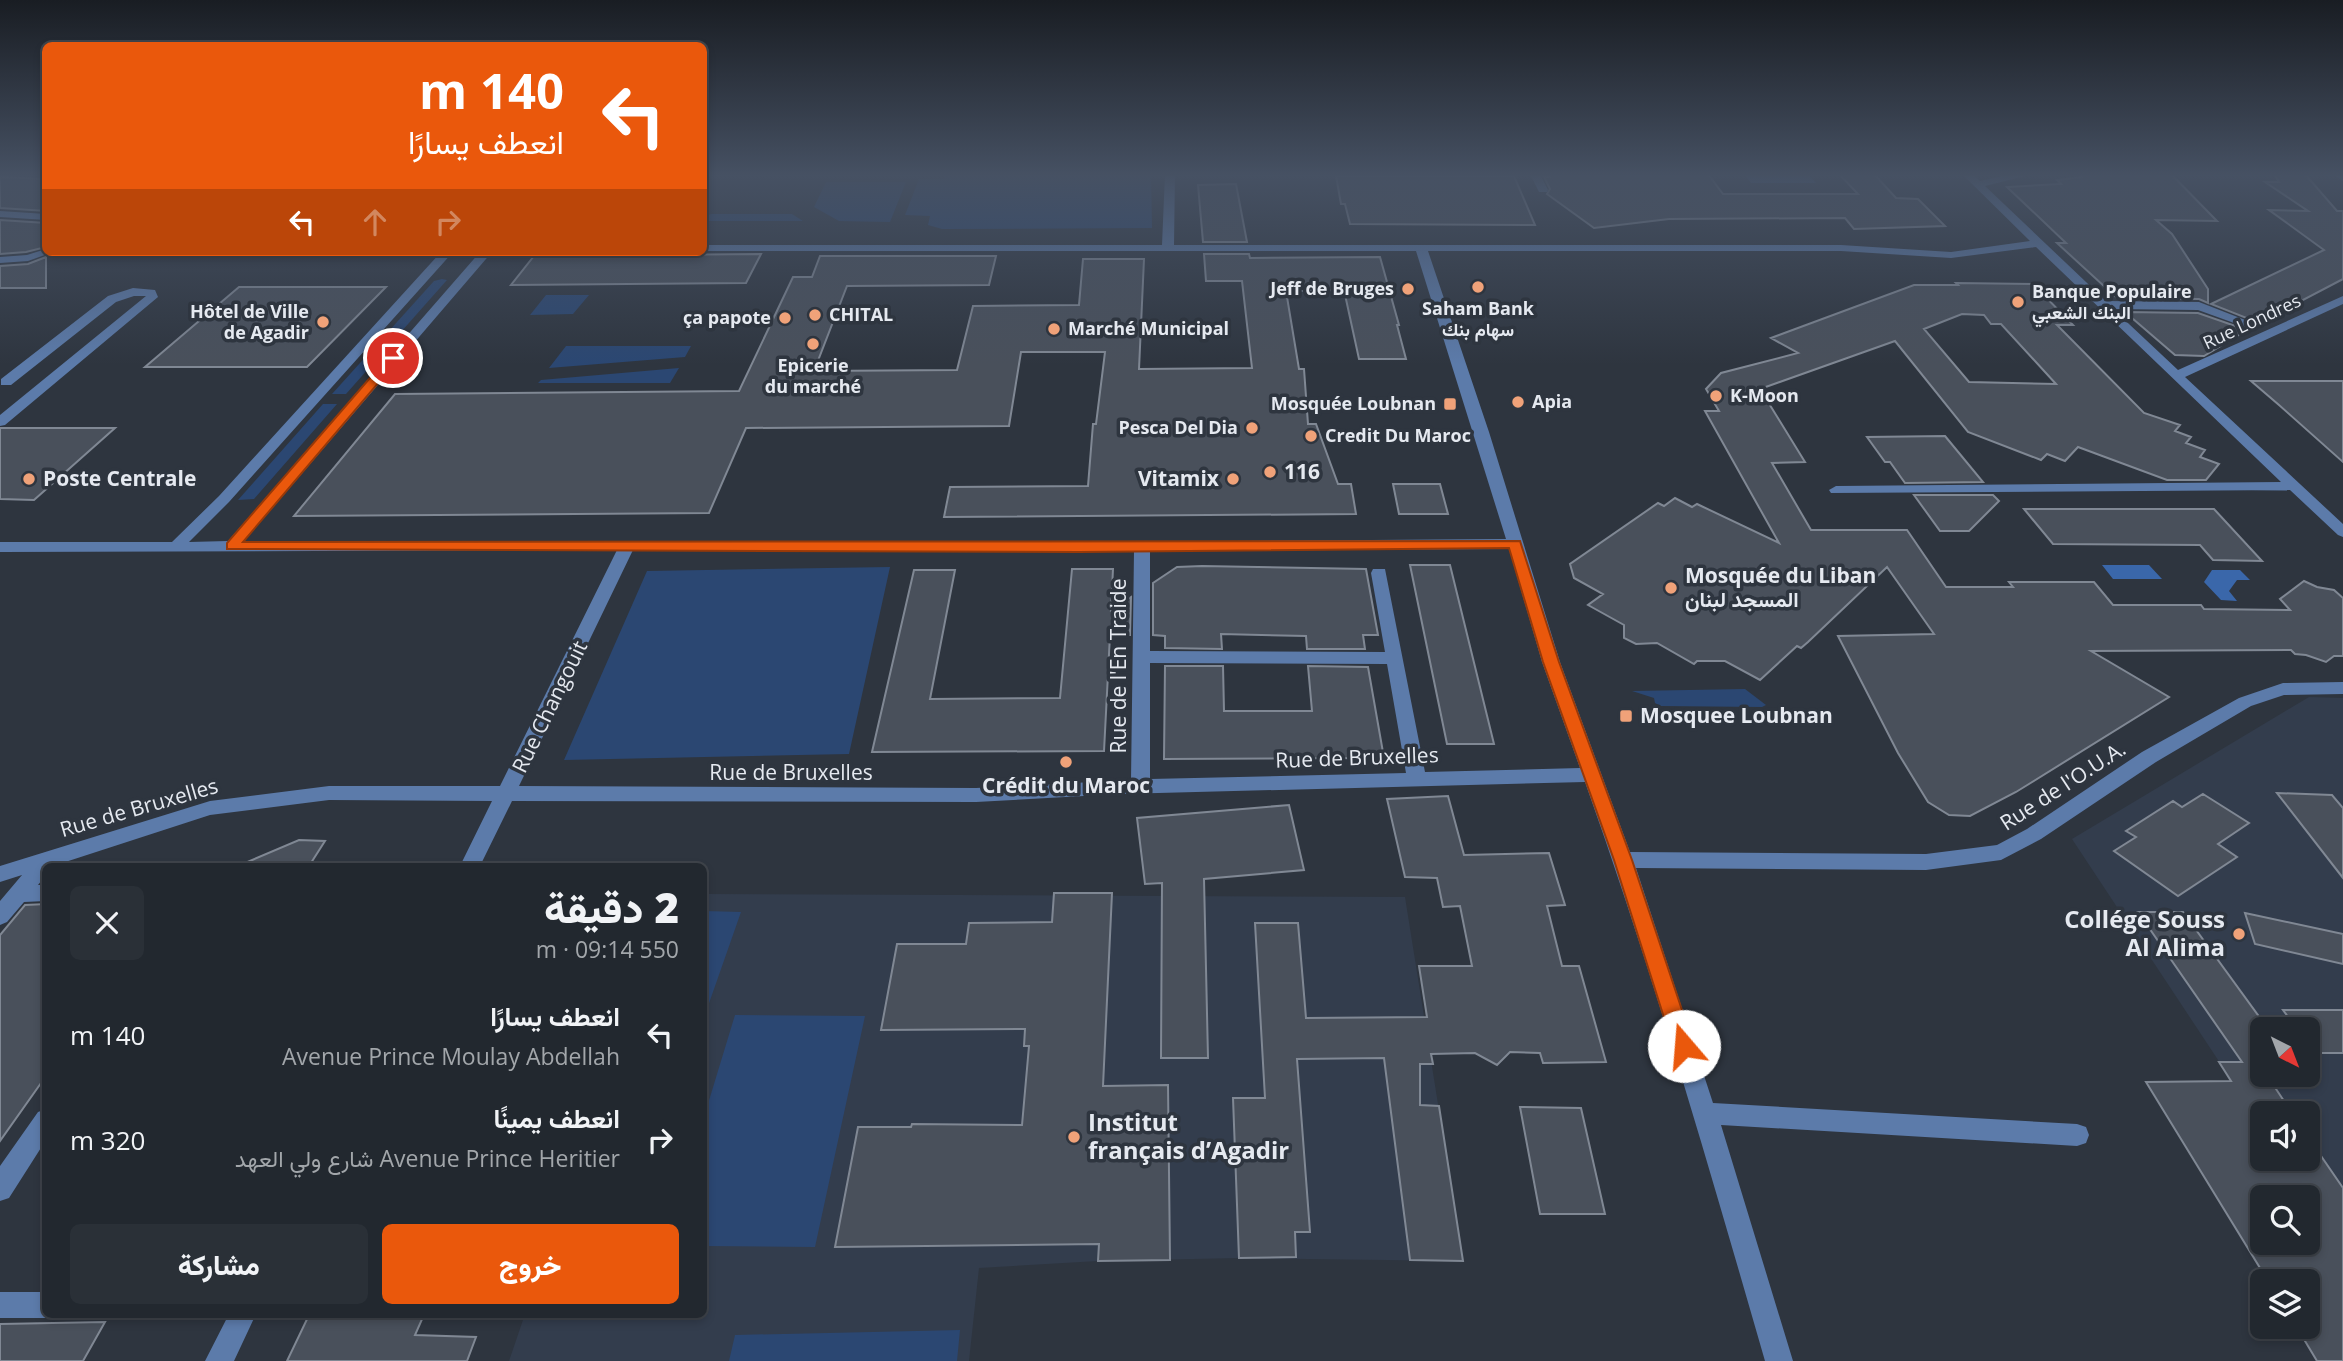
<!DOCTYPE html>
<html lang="ar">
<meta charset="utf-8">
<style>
:root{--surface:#22282f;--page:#2a3037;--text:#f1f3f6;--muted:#a2a6aa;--line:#3f444b;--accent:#ea580c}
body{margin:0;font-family:"Open Sans",Vazirmatn,sans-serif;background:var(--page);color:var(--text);direction:rtl;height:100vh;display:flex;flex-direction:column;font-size:26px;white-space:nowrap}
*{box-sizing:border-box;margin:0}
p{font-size:23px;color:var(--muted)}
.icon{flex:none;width:38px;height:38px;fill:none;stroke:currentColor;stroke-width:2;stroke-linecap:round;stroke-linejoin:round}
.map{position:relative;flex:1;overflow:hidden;direction:ltr}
.drawer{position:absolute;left:42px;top:863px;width:665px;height:455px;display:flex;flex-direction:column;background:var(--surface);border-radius:10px;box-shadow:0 4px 10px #0003,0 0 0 2px var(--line);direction:rtl}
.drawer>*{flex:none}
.guide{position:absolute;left:42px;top:42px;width:665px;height:214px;border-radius:10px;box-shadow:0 4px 10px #0003,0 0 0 2px var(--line);direction:rtl;background:#ea580c;color:#fff;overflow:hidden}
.needle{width:46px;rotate:138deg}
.tools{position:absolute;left:2250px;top:1017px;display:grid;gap:14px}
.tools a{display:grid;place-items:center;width:70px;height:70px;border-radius:10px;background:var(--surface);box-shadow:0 4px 10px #0003,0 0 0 2px var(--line);font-size:35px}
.pin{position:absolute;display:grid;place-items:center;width:60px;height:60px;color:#fff;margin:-30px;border:4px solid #fff;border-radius:50%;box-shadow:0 2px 7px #0007}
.me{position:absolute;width:77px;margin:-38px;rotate:342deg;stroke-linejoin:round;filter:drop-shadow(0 0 5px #0008)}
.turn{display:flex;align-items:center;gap:24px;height:147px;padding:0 28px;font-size:32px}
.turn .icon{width:91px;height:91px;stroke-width:2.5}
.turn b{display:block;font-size:49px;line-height:60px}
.lanes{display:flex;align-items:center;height:66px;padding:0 28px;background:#0003;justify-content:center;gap:35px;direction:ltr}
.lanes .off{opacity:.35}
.round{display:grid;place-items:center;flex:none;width:74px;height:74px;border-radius:10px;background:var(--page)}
.head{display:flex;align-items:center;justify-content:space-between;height:119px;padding:0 28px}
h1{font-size:42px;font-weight:800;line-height:52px}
.primary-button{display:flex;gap:14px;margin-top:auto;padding:14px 28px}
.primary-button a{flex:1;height:80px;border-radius:10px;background:var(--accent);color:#fff;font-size:28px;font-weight:800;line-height:80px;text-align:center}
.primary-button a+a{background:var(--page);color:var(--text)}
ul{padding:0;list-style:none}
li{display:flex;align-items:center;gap:21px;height:105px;padding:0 28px}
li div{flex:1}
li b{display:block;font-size:26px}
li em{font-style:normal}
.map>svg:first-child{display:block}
</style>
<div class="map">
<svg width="2343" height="1361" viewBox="0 0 2343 1361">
<rect width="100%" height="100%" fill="#2e353f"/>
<!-- built -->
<path fill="#333d4d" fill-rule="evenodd" d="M2309,697L2343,698V1250L2308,1158V1113H2263V1128L2072,839ZM2263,1029H2308V1074H2263Z
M704,894L1405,897L1463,1261L1239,1258L1098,1261L979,1268L969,1361H509L525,1314H704Z"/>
<!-- green -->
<path fill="#2b4772" d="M954,174H1151L1152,228L942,229L928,225L930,216L905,215L919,179H944L945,176Z
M826,182H906L890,222L839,221L814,207Z
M711,214H792L803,221H704V217Z
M442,279L447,280L346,394H332L434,281Z
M546,295H589L573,314L530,315Z
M566,346H691L685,357L549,368Z
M679,368L670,383H538L541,380Z
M323,404H337L254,499L238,500Z
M890,567L849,754L564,760L647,571Z
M1745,689L1766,705L1762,707L1661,706L1655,703L1654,698L1632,691Z
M704,911L741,912L707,1009H704Z
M735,1015L865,1016L815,1247L704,1246V1117Z
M960,1330L957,1361H729L735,1335Z"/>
<!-- water -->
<path fill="#3a67aa" d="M1744,174H1808L1816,183H1751Z
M2102,565H2149L2162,579H2113Z
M2212,570H2240L2250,580H2237L2229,591L2237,601L2221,600L2204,582Z"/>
<!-- building -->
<path fill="#49505b" stroke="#808894" stroke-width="2" fill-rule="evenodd" d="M1549,174H1708L1723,194H1858L1839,174H1874L1896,198L1918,199L1945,226L1854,229L1845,218L1669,219L1594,228L1547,194L1550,189L1544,177H1550Z
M2171,174L2217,221L2156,220L2172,234L2208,289V303L2199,299L2117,298L2057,243H2066L2007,187L2061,184L2057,180L2082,177L2080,175Z
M2274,174H2305L2337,211H2343V279L2259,323L2211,304L2324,250L2269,210L2308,211L2265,182H2279Z
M1336,176H1514L1535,225L1350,224L1345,204H1341Z
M0,177L46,179V211L0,208Z
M1236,184L1247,242H1203L1198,185Z
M0,220L46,223V247L26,252L0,254Z
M761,254L746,283L511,285L534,256Z
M1204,254H1249L1250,258L1380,257L1399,325H1397L1406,359H1359L1344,290L1286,291L1299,369H1304L1308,424H1316L1338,484H1351L1356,514L944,517L950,487L1088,486L1093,424H1096L1105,352H1021L1009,426L746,428L709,513L294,516L395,394L739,391L793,277H812L820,256H996L989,285L847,286L814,371L957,370L973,306L1079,305L1083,259H1144L1139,369L1252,368L1242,281H1206Z
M46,257V288H0V266L28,264Z
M1956,283L2033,284L2073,325H2057L2144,413L2180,425L2175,431L2191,437L2186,443L2205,450L2200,457L2219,464L2206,480H2167L2078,447L2065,461L2047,454L2041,460L1968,432L1895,341L1760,389L1805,462L1772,463L1811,530H1907L1946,587H2013L2009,582H2094L2113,605H2201L2204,609L2290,610L2280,599L2304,581L2317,587L2334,590L2343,598V656H2334L2326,662L2306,655L2295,654L2291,650L2091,651L2169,697L2016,792L1970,816L1949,815L1928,802L1898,753L1838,636L1934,634L1887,567L1808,642L1801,648L1797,646L1760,680L1725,661H1697L1694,664L1657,643L1636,644L1624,638V625L1588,605L1603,594L1574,578L1570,564L1658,503L1664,506L1675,498L1692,507L1697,504L1779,543L1705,411H1719L1706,389L1721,373L1798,353L1771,338L1914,285H1958ZM1962,314L1984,315L1991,324H2001L2056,384L1969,382L1924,329Z
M239,287H386L307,367H145Z
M2125,312L2198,313L2247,330L2204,356L2175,355Z
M2251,381H2343V462L2279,405Z
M0,428H115L34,500L0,499Z
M1945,436L1983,482L1905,483L1890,462H1885L1867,437Z
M1393,484H1440L1448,514H1399Z
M1914,495H1993L1999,501L1969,531H1940Z
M2024,509H2214L2262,561L2213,560L2200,545L2053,544Z
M1410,565H1450L1494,744H1447Z
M1202,566L1366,569L1378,635H1363L1365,649H1307L1306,636L1221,634L1222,649L1165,648V636L1153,635V583L1177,567Z
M1072,569H1113L1111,610L1131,597L1130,635H1110L1104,751L872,752L914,570H955L930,699L1060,698Z
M1165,666H1223L1224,711H1312L1308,666L1368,667L1384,758L1164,759Z
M2277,793L2332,795L2343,808V878Z
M2203,794L2249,823L2218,844L2237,857L2178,896L2114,851L2136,837L2126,831L2173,801L2182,807Z
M1448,796L1464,855L1549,853L1565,905L1547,906L1562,966H1579L1606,1062L1543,1063L1540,1053L1510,1052L1497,1065L1475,1053L1431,1054L1433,1064H1420V1105L1439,1106L1463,1261L1410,1260L1384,1058L1297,1059L1310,1232H1295L1296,1257L1239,1258L1233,1098H1265L1255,923H1298L1306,1018L1427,1017L1419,966H1472L1460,906L1443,907L1437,878L1405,877L1387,799Z
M1289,805L1304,870L1204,879L1208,1058H1161L1162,883L1145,884L1137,818Z
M299,840L325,841L309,866H238Z
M1054,893H1112L1103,1086L1168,1085L1170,1260L1098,1261L1099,1244L835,1247L858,1127H911L912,1124L1022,1125L1029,1046H1024L1025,1029L881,1030L897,944H966L969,923L1052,922Z
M46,904V1076L0,1141V935L25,905Z
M2138,912H2183L2263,1022V1074H2266L2292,1113H2263V1158H2308V1137L2343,1188V1361H2317L2296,1326H2308V1281H2268L2146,1082L2231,1081L2219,1062H2242ZM2263,1197H2308V1242H2263Z
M2245,913L2343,934V964L2255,944Z
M2283,1010H2343V1053H2314L2308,1045V1029H2297Z
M1520,1107L1581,1108L1605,1214H1540Z
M309,1315L423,1317L415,1335L476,1337L467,1361H287Z
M105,1322L83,1361H0V1324Z"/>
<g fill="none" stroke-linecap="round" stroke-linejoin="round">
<!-- minor -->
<path fill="#5c7baa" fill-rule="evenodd" d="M1165,174H1175L1174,245H1841L1951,252L2030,241L1962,174H1973L1980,181L2012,174H2033L1985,186L2106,301L2199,302L2258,325L2256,328H2248L2198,310L2113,309L2178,370L2343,296V304L2185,377L2343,524V537L2338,535L2290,490L1831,493L1829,490L1836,486L2281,482L2036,247L1951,258L1841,251H1428L1489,432L1560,662L1630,852L1926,854L1997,845L2027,829L2142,752L2239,698L2283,683L2343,682V694L2284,695L2251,706L2156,762L2041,839L2001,860L1926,870L1636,868L1713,1103L2077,1124L2086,1127L2089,1135L2086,1143L2077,1146L1721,1125L1793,1361H1765C1709,1167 1653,973 1585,782L1120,794L976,802L512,801L480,866H460L492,801L329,800L210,815L53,866H46V875L38,885H46V901L24,902L7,922L0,925V901L22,875L0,882V866L210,801L329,786H500L617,550L0,552V542H172L219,496L441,252H453L229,502L189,542L228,541L480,252H492L244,541L1079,542L1506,539L1416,251H704V245H1162ZM1509,549L1542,662L1580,768L1425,772L1385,569H1373L1371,573L1385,652L1150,651V551ZM633,550L1134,551L1131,780L976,788L519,786ZM1150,663L1387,664L1406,773L1150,779Z
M1530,174H1540L1548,190L1547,192H1539Z
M2333,174H2343V181Z
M0,211L46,214V220L0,217Z
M46,249V252H53L28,261L0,263V257L27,255Z
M133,288L155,290L158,297L5,425L0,426V415L146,296H134L116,302L11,385H1V379L108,296Z
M46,1109V1140L9,1198L0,1201V1166L38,1112Z
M0,1292H46V1314H55L46,1318H0Z
M229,1314H256L234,1361H205Z"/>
</g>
<!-- sky -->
<linearGradient id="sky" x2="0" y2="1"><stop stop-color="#191d23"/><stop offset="0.48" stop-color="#465163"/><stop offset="1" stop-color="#465163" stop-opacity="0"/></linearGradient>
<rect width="2343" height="365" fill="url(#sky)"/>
<!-- route -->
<path fill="#ea580c" stroke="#983908" stroke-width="2" d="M393,355L397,356V361L243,542L1520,541L1559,662L1632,860L1694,1046L1691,1052L1684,1055L1676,1052L1673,1046L1614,860L1543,662L1509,548L1079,552L227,549V543L389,356Z"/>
<!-- markers -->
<g fill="#f0a279" stroke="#2e353f" stroke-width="2.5">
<circle cx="1478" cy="287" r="7"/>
<circle cx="1408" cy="289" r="7"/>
<circle cx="2018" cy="302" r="7"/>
<circle cx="815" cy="315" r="7"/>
<circle cx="785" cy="318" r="7"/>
<circle cx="323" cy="322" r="7"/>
<circle cx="1054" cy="329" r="7"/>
<circle cx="813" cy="344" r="7"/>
<circle cx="1716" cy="396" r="7"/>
<circle cx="1518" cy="402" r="7"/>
<rect x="1443" y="397" width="14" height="14" rx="3.5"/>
<circle cx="1252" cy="428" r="7"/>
<circle cx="1311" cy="436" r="7"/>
<circle cx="1270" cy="472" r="7"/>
<circle cx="29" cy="479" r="7"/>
<circle cx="1233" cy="479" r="7"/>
<circle cx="1671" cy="588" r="7"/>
<rect x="1619" y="709" width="14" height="14" rx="3.5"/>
<circle cx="1066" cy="762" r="7"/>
<circle cx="2239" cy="934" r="7"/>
<circle cx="1074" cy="1137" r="7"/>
</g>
<g text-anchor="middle" stroke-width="7" stroke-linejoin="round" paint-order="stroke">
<!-- far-poi labels -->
<g font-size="18" font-weight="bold" fill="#e5e9f0" stroke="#2e353f" text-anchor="start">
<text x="1394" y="295" text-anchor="end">Jeff de Bruges</text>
<text x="2032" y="298">Banque Populaire<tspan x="2032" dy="21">البنك الشعبي</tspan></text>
<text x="1478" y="315" text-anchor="middle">Saham Bank<tspan x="1478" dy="21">سهام بنك</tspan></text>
<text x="309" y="318" text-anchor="end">Hôtel de Ville<tspan x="309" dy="21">de Agadir</tspan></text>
<text x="829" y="321">CHITAL</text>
<text x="771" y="324" text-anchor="end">ça papote</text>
<text x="1068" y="335">Marché Municipal</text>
<text x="813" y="372" text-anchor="middle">Epicerie<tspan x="813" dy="21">du marché</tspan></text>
<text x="1730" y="402">K-Moon</text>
<text x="1532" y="408">Apia</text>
<text x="1436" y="410" text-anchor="end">Mosquée Loubnan</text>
<text x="1238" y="434" text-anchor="end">Pesca Del Dia</text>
<text x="1325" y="442">Credit Du Maroc</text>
</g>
<!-- far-street labels -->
<g font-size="18" fill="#e5e9f0" stroke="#2e353f">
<text transform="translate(2252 322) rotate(-25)" y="6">Rue Londres</text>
</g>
<!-- poi labels -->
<g font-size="21" font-weight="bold" fill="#e5e9f0" stroke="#2e353f" text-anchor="start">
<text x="1284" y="479">116</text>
<text x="43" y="486">Poste Centrale</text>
<text x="1219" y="486" text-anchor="end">Vitamix</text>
<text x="1685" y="583">Mosquée du Liban<tspan x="1685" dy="24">المسجد لبنان</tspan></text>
<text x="1640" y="723">Mosquee Loubnan</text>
<text x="1066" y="793" text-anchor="middle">Crédit du Maroc</text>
</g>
<!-- street labels -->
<g font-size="21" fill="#e5e9f0" stroke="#2e353f">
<text transform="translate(1119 666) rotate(-90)" y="7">Rue de l'En Traide</text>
<text transform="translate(550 707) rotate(-64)" y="7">Rue Changouit</text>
<text transform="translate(1357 758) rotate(-2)" y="7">Rue de Bruxelles</text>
<text x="791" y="780">Rue de Bruxelles</text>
<text transform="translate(2063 786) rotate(-33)" y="7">Rue de l'O.U.A.</text>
<text transform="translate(139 808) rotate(-16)" y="7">Rue de Bruxelles</text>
</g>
<!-- near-poi labels -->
<g font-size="24" font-weight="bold" fill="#e5e9f0" stroke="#2e353f" text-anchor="end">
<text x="2225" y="928">Collége Souss<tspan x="2225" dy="28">Al Alima</tspan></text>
<text x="1088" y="1131" text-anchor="start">Institut<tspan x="1088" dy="28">français d’Agadir</tspan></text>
</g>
</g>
</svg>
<div class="tools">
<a><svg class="needle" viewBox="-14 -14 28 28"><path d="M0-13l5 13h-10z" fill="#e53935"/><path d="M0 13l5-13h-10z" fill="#a2a6aa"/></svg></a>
<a><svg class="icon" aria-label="sound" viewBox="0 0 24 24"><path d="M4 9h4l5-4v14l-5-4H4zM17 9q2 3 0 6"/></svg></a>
<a><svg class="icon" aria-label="search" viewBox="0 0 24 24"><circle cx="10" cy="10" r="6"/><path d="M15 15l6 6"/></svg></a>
<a><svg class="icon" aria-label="layers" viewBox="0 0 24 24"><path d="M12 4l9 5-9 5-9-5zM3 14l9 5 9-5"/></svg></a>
</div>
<div class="pin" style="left:393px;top:358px;background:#d93025"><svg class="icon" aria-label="arrive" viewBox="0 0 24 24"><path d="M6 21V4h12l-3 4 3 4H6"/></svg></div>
<svg class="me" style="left:1684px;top:1046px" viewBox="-20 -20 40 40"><circle r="19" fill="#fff"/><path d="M0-13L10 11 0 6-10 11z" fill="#ea580c"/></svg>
<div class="guide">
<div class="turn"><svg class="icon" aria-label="left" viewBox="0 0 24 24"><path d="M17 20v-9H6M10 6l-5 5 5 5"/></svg><div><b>140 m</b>انعطف يسارًا</div></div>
<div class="lanes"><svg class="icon" aria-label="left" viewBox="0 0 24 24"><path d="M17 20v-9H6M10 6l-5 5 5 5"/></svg><svg class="icon off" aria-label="ahead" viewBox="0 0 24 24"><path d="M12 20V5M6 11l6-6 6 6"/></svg><svg class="icon off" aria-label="right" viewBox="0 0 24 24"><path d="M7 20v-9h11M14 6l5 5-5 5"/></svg></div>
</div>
<section class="drawer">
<div class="head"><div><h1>2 دقيقة</h1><p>550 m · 09:14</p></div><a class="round"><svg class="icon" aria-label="close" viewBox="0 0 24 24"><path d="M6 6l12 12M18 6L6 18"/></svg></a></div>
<ul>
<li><svg class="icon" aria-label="left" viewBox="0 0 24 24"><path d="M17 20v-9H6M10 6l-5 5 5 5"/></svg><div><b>انعطف يسارًا</b><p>Avenue Prince Moulay Abdellah</p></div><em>140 m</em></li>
<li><svg class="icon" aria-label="right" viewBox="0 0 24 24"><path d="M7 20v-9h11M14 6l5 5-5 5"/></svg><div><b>انعطف يمينًا</b><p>Avenue Prince Heritier شارع ولي العهد</p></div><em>320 m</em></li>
</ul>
<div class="primary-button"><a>خروج</a><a>مشاركة</a></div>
</section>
</div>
